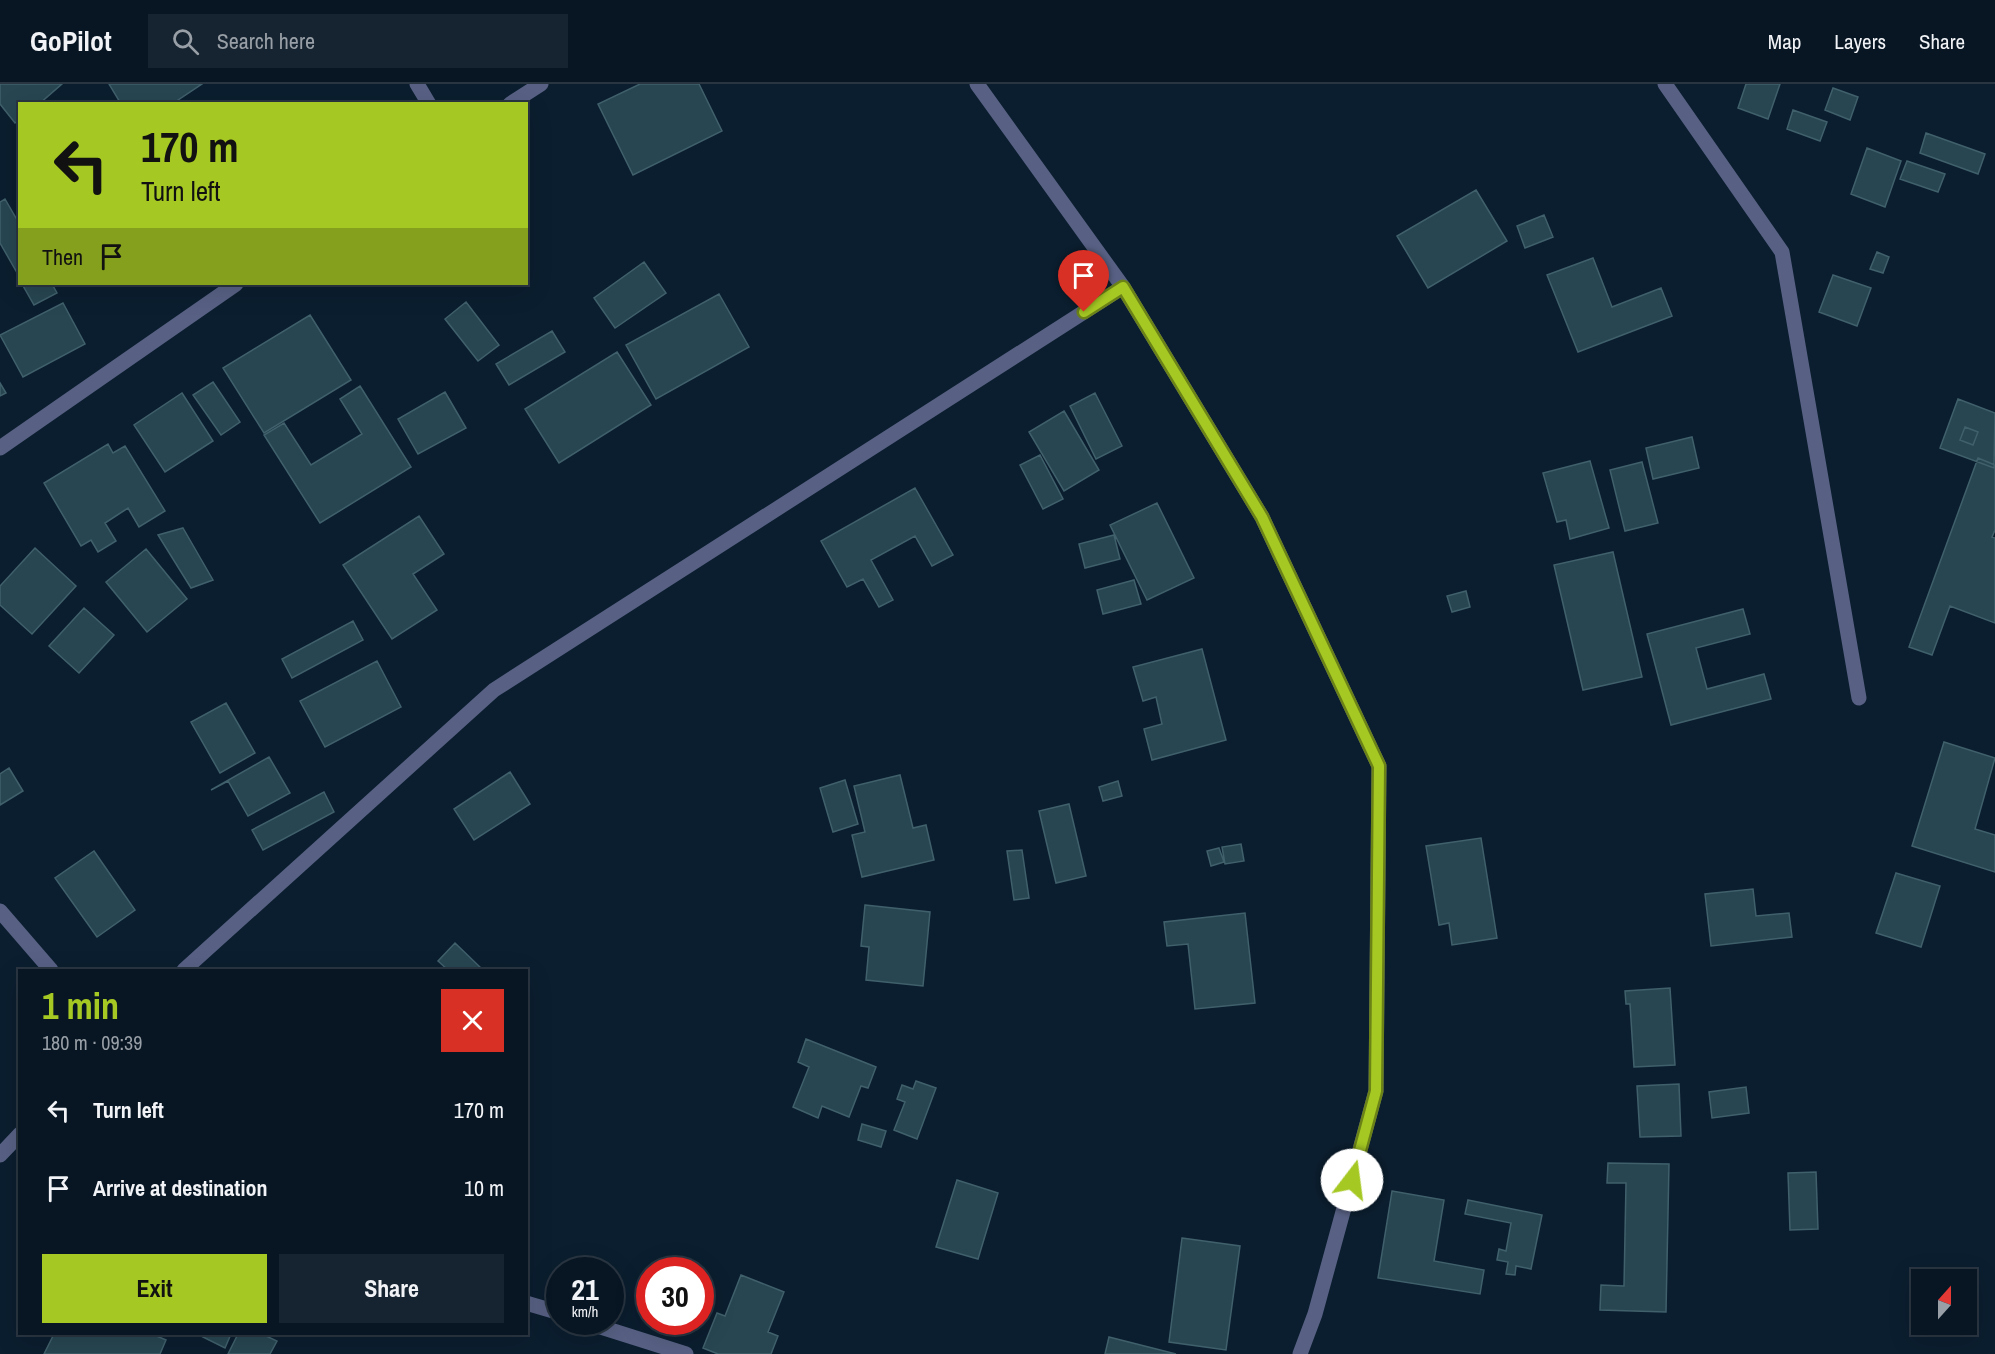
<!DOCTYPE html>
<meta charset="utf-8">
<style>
:root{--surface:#081623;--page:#162330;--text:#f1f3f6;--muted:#989fa6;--line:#293541;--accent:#a5c823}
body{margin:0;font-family:"Archivo Narrow",sans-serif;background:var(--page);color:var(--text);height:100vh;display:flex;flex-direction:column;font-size:22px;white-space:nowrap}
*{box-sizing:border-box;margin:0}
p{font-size:20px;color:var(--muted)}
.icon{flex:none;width:33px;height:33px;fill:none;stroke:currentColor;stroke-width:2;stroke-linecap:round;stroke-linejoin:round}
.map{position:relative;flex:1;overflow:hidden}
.details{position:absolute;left:18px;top:885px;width:510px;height:366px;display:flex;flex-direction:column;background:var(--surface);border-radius:0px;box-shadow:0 6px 24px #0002,0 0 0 2px var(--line)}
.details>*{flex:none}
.guide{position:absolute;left:18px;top:18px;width:510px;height:183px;border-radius:0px;box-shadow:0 6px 24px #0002,0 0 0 2px var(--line);background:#a5c823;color:#111;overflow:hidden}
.needle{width:39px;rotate:21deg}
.fabs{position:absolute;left:1911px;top:1185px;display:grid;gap:12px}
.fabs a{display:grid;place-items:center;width:66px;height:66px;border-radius:0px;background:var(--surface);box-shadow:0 6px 24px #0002,0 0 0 2px var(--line);font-size:30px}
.speed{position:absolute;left:546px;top:1173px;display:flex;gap:12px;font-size:30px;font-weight:700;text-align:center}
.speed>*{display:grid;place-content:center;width:78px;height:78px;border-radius:50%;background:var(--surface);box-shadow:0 6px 24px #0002,0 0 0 2px var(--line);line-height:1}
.speed small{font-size:15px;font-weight:400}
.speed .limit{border:9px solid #d22;background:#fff;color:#111}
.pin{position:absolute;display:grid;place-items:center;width:51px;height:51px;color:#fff;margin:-62px -26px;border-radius:50% 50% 50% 0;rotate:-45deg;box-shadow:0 0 6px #0007}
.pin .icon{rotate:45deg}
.me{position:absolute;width:66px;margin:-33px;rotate:15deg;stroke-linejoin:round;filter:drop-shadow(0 0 4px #0008)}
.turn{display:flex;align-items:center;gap:21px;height:126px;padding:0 24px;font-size:27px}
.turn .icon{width:78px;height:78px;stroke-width:2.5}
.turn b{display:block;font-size:42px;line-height:51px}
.then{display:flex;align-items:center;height:57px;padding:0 24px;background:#0003;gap:12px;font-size:22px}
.round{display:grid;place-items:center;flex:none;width:63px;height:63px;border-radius:0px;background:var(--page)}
.head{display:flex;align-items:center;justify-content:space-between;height:102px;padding:0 24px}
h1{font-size:36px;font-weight:700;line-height:45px;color:var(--accent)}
.action{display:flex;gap:12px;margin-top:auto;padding:12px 24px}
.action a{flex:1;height:69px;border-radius:0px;background:var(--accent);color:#111;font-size:24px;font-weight:700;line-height:69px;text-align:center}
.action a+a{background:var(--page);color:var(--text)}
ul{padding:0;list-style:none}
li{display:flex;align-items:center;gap:18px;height:78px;padding:0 24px}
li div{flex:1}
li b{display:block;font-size:22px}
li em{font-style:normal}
header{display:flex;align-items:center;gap:36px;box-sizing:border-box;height:84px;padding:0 30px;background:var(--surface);border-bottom:2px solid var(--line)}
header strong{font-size:28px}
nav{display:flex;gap:33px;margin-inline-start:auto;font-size:21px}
.search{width:420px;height:54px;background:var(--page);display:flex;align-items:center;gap:15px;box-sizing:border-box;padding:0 21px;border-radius:0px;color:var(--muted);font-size:22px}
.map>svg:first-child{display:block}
</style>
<header>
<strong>GoPilot</strong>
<div class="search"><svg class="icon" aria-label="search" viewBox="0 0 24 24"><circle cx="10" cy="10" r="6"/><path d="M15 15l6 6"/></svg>Search here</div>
<nav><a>Map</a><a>Layers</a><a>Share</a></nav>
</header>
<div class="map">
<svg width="1995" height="1270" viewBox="0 0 1995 1270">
<rect width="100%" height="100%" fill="#0b1e2f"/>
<!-- building -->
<path fill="#274651" stroke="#40606c" stroke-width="1.5" d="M0,0H62L39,20H20V35L15,39L0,20Z
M109,0H202L172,20H121Z
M640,0H699L722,47L633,91L598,20Z
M1746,0H1780L1768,35L1738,24Z
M1833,4L1858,13L1850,36L1825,26Z
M1793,26L1827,38L1820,57L1787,45Z
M1926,49L1985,70L1978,90L1920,69Z
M1867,64L1901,77L1885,123L1851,110Z
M1907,77L1945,90L1938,108L1900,95Z
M1476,106L1507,157L1428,204L1397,152Z
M5,115L20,141V194L0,159V118Z
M1544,131L1553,153L1525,164L1517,142Z
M1877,168L1889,173L1883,189L1870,185Z
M1593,174L1612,223L1661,204L1672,232L1578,268L1547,191Z
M644,178L666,209L615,244L594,214Z
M1833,191L1871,204L1857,242L1819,228Z
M22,200H52L57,209L34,221Z
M719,210L749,263L656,315L626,261Z
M466,218L499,261L478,277L445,235Z
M63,219L85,260L23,293L0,251Z
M310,231L351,296L264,349L223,284Z
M552,247L565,268L509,301L496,280Z
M617,268L651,321L559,379L525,325Z
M213,298L240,338L221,351L193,311Z
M0,299L6,309L0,312Z
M360,302L411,383L320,439L264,351L284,339L311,381L362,350L340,315Z
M445,308L466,344L418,370L398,335Z
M182,309L213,357L165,388L134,341Z
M1095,309L1122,362L1096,375L1070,322Z
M1958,315L1995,329L1994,384L1940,364Z
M1064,327L1099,386L1064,407L1029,348Z
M1965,343L1978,348L1973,361L1960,356Z
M1692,353L1699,384L1653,395L1646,364Z
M108,360L113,369L125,362L165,427L139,443L128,424L105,439L116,457L98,468L91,456L81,462L44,399Z
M1040,371L1063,415L1043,425L1020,381Z
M1978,374L1995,381V446L1992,453L1995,454V539L1950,522L1932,571L1909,563Z
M1590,377L1609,444L1570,455L1566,436L1557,438L1543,389Z
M1642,378L1658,439L1625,447L1610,386Z
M915,404L953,471L932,482L915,452L871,476L893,516L879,523L863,495L847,503L821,457Z
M1157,419L1194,494L1147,516L1110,441Z
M419,432L444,470L413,490L437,526L392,555L343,481Z
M183,444L213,496L191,504L158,451Z
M1114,451L1120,475L1085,484L1079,460Z
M35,464L76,502L32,550L0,521V502Z
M146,465L187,515L147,548L106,498Z
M1613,468L1642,593L1583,606L1554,481Z
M1134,496L1141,520L1103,530L1097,506Z
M1466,507L1470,523L1452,528L1447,512Z
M84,524L114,551L79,589L49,562Z
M1743,525L1750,550L1696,564L1707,605L1764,590L1771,615L1671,641L1647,550Z
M353,537L363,556L292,594L282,575Z
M1202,565L1226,656L1152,676L1144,645L1162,640L1156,613L1143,617L1133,583Z
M377,577L401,623L325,663L300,617Z
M226,619L255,669L220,689L191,638Z
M1944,658L1995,674L1975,745L1995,751V788L1912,762Z
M269,673L290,709L248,732L228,697L211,706Z
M9,684L23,707L0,721V690Z
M510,688L530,720L474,756L454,725Z
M900,691L913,744L926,741L934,776L862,793L852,751L865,748L854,702Z
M845,696L858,740L833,748L820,704Z
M1118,697L1122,712L1103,717L1099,703Z
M324,708L334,728L263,766L252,746Z
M1069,720L1086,792L1056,799L1039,727Z
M1481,754L1497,854L1452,861L1449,839L1439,841L1426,762Z
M1241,760L1244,777L1225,780L1222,763Z
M1219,764L1224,778L1211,782L1207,767Z
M1022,766L1029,814L1014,816L1007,767Z
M94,767L135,826L97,853L55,794Z
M1896,789L1940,802L1921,863L1876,849Z
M1753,805L1756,832L1789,829L1792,853L1711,862L1705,810Z
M865,821L930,828L923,902L866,896L869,863L861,862Z
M1245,829L1255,919L1195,925L1188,860L1167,862L1164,838Z
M455,859L483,886H448L438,877Z
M1670,904L1675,981L1634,983L1630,920H1626L1625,907Z
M806,955L876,983L868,1004L861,1002L849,1033L822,1022L818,1034L793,1023L809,983L798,978Z
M916,997L936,1004L917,1055L894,1046L905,1018L897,1015L902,1001L913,1005Z
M1679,1000L1681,1052L1640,1053L1637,1002Z
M1746,1003L1749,1029L1712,1034L1709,1008Z
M862,1040L886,1047L881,1063L858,1056Z
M1608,1079L1669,1080L1666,1228L1600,1226L1601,1201L1624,1202L1626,1099H1607Z
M1816,1088L1818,1145L1790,1146L1788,1089Z
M957,1096L998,1109L978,1175L936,1163Z
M1392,1107L1444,1116L1434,1177L1484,1186L1480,1210L1378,1194Z
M1468,1116L1542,1131L1531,1185L1516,1182L1515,1191L1506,1190L1508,1178L1497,1176L1499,1165L1506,1167L1511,1139L1465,1130Z
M1182,1154L1240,1162L1226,1266L1169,1258Z
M741,1191L784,1208L768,1248L778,1252L771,1270H718L703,1264L717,1229L725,1232Z
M54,1250H152L166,1256L160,1270H44Z
M197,1250H231L225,1264Z
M238,1250H262L277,1257L270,1270H228Z
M1109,1253L1176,1270H1105Z"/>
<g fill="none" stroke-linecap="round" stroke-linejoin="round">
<!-- street -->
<path stroke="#586184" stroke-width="15" d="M417,0L429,20
M977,0L1123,203L1262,433L1379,682L1376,1007L1315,1230L1300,1270
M1665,0L1782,168L1859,614
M510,20L541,0
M0,364L236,200
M0,827L51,886
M184,886L494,606L1123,203
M0,1071L20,1050
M526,1219L560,1229
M585,1238L686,1270"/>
</g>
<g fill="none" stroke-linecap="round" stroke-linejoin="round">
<!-- route casing -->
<g stroke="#6b8217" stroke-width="15">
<path id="route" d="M1084,228L1123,203L1262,433L1379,682L1376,1007L1352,1096"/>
</g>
<!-- route -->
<use href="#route" stroke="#a5c823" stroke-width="10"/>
</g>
</svg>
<div class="fabs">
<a><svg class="needle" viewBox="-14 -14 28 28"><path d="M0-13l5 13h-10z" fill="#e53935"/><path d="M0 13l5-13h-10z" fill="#989fa6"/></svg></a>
</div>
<div class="speed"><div>21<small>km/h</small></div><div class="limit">30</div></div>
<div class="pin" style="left:1084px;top:228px;background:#d93025"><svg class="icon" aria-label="arrive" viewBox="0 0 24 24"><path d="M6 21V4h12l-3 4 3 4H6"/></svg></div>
<svg class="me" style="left:1352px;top:1096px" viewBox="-20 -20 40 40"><circle r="19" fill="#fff"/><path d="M0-13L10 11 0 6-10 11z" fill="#a5c823"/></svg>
<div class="guide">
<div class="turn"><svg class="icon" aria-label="left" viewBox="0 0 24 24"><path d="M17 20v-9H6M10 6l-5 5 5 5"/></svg><div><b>170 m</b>Turn left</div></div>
<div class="then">Then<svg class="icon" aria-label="arrive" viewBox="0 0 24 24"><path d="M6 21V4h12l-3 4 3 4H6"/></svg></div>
</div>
<section class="details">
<div class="head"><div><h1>1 min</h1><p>180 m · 09:39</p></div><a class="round" style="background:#d93025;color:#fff"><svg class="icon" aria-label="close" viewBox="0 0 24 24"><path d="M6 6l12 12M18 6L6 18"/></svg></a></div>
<ul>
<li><svg class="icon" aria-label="left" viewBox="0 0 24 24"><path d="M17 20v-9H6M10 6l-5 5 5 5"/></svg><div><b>Turn left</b></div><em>170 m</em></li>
<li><svg class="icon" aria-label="arrive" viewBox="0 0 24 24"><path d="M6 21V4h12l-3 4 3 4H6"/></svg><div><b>Arrive at destination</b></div><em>10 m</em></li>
</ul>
<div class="action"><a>Exit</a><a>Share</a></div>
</section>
</div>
